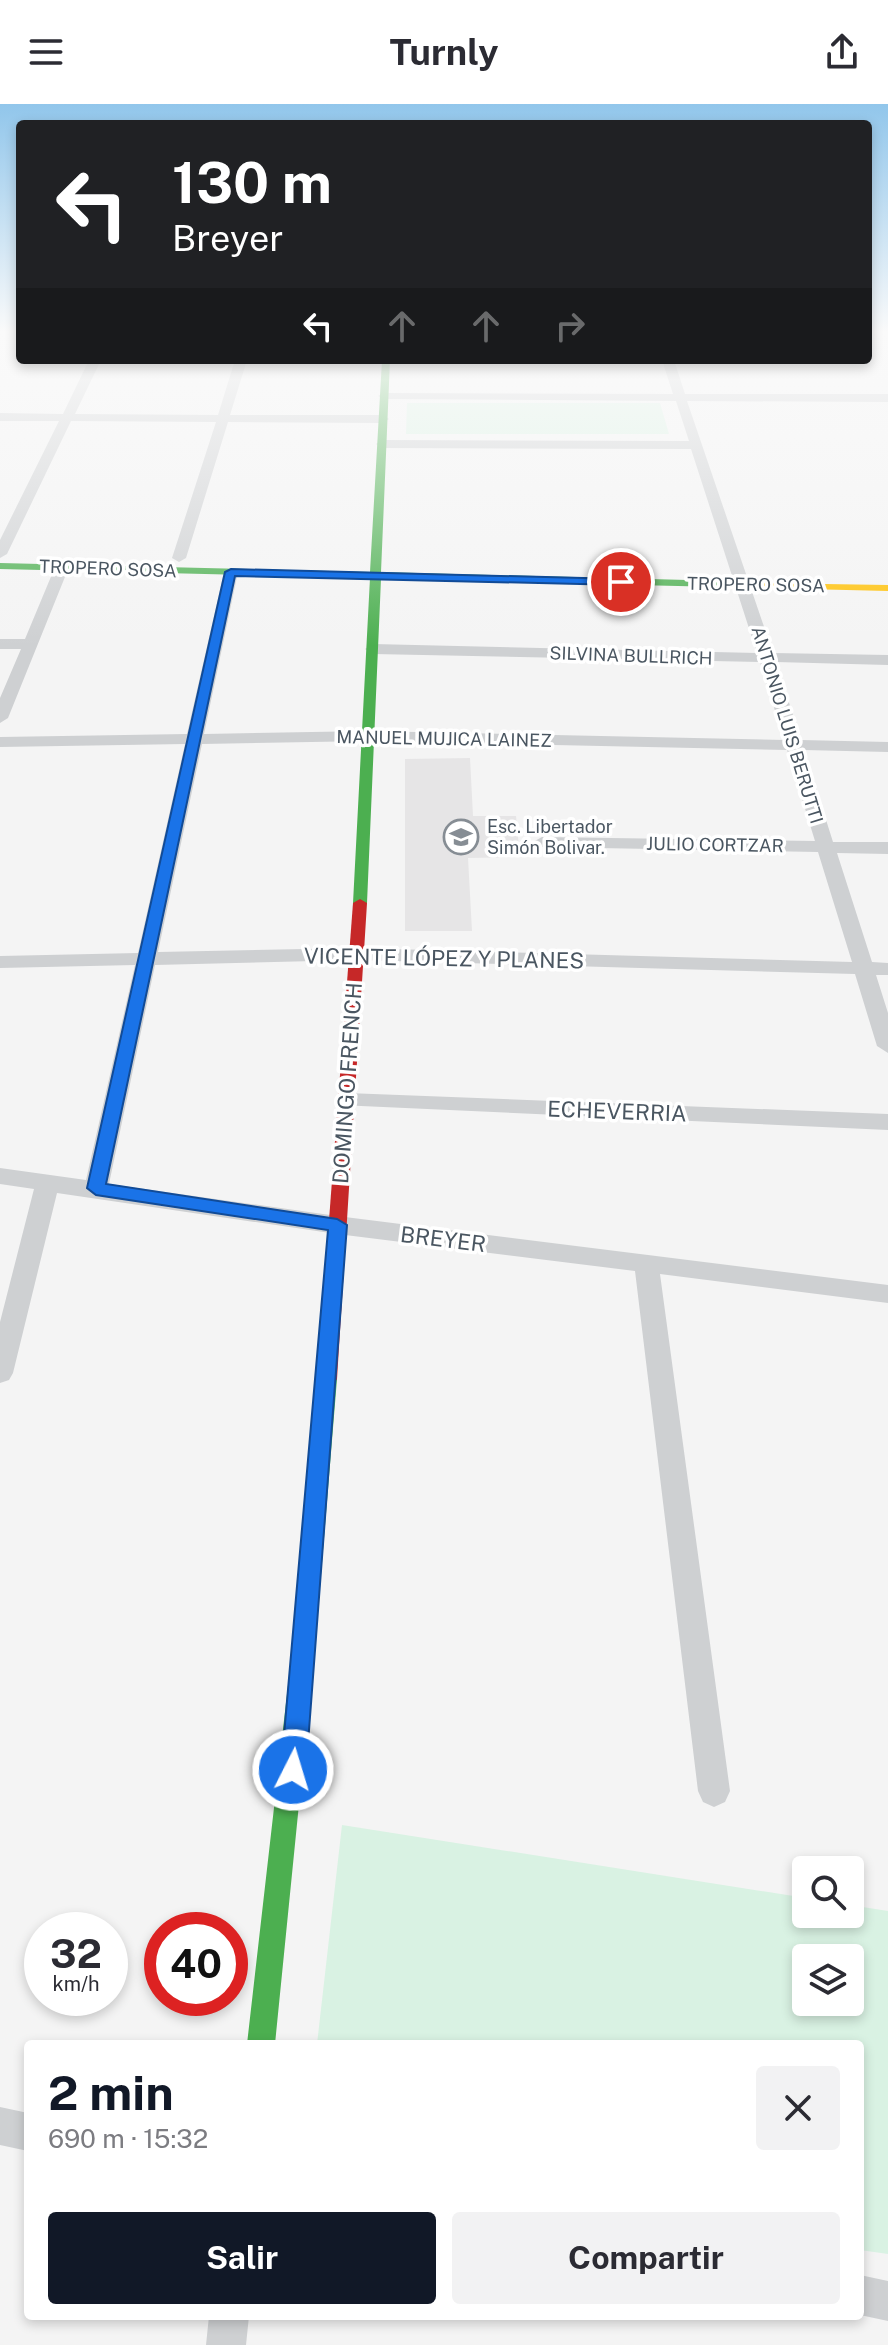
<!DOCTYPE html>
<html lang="es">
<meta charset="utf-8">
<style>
:root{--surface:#fff;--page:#f2f2f3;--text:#2b2b33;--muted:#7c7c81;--accent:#111827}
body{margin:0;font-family:"Public Sans",sans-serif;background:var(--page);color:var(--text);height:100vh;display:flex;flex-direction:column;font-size:30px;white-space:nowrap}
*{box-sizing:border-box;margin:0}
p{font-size:26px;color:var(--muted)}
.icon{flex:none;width:44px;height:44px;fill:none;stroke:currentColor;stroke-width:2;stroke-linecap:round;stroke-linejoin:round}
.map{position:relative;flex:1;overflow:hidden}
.sheet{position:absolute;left:24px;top:1936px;width:840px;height:280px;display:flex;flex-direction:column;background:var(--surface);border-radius:8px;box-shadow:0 4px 12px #0003}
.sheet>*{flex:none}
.banner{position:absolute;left:16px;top:16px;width:856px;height:244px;border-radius:8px;box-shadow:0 4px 12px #0003;background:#202124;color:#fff;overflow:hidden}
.tools{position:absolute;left:792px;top:1752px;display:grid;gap:16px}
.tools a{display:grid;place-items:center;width:72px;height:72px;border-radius:8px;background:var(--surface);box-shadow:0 4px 12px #0003;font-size:40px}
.speed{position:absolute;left:24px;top:1808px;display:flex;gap:16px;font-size:40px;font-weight:700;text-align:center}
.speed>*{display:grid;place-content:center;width:104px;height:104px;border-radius:50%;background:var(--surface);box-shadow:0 4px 12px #0003;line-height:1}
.speed small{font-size:20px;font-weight:400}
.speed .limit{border:12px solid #d22;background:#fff;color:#111}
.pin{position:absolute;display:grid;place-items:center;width:68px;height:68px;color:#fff;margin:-34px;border:4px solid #fff;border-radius:50%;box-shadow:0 2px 8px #0007}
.me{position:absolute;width:88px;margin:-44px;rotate:5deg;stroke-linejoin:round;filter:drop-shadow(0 0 6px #0008)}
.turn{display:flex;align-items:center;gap:28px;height:168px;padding:0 24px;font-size:36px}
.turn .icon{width:104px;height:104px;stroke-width:2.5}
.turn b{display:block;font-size:56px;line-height:68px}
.lanes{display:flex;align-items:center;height:76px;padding:0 24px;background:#0003;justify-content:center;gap:40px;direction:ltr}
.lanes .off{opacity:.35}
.round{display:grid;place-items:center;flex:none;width:84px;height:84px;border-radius:8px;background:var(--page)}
.summary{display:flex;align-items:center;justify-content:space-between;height:136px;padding:0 24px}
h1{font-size:48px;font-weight:700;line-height:60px;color:var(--accent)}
.action{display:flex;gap:16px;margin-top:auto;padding:16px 24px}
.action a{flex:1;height:92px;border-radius:8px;background:var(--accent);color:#fff;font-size:32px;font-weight:700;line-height:92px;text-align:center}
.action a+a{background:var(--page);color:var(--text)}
header{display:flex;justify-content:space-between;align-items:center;height:104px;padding:0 24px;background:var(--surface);font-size:36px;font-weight:700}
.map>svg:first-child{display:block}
</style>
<header><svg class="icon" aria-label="menu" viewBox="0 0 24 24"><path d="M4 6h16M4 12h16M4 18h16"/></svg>Turnly<svg class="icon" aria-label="share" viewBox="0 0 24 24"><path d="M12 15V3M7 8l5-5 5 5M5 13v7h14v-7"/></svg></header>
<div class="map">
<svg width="888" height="2241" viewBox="0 0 888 2241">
<rect width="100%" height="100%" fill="#f4f4f4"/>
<!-- education -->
<path fill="#e6e5e6" d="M470,654L473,712H516L520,753L468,754L472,827H405V655Z"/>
<!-- green -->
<path fill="#d9f2e3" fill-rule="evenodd" d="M407,299H660L669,330H406Z
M342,1721L806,1794V1810H850V1801L888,1807V2150L860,2146V1940H317ZM806,1854H850V1898H806Z"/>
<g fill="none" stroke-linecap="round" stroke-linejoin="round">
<!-- street -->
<path fill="#ced0d2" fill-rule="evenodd" d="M89,256H101L75,310L218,311L235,256H247L230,311H383L389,315L383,319L228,318L186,454L179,458L172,454L216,318L71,317L7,450L0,454V436L59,317H0V309L63,310Z
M662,256H674L685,290H888V298L687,297L773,549L888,551V561L776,558L801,636L888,638V648L804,646L833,738H888V750L837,749L872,858L888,859V871H876L888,909V949L877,942L855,870L356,856L155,861L109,1080L337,1112L888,1181V1199L660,1170L730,1687L725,1698L714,1703L703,1698L698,1687L635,1167L337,1130L57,1089L13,1269L9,1276L0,1279V1218L34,1085L0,1080V1064L86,1076L135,861L0,864V852L138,849L185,640L0,643V633L187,630L224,468L231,464L238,468L204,630L369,627L784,636L760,558L373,550L365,545L373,540L757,549L691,345L382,344L376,340L382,336L689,337L676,297L384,295L378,292L384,289L673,290ZM369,637L787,646L815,737L542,733L533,738L542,743L818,748L852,858L356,844L158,848L202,640Z
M62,459L69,463L8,614L0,619V594L21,545H0V535H25L55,463Z
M347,989L888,1010V1026L339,1001L336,996L339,991Z
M0,2003L28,2009V2047L0,2041Z
M860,2171L888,2177V2217L860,2211Z
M209,2212H249L246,2241H206Z"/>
<!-- fast -->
<path fill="#4caf50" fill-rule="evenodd" d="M382,256H390L381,468L763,478L768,481L763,484L381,475L367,799L360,803L353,799L370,474L0,465V459L370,468Z
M327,1267L334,1270L337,1275L317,1520L275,1940H247L295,1520L317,1275L320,1270Z"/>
<!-- slow -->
<path fill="#ffc107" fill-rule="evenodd" d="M759,479L888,481V487L763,484L759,483Z"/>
<!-- jam -->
<path fill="#c62828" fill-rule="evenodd" d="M360,795L367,799L337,1275L334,1280L327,1283L320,1280L317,1275L353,799Z"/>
</g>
<!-- sky -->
<linearGradient id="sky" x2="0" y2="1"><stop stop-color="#91c6eb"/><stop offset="0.42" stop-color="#fafafa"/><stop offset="1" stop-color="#fafafa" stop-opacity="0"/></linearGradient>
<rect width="888" height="542" fill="url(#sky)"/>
<!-- route -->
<path fill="#1a73e8" stroke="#114b97" stroke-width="2" d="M231,465L621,475L626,478L621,481L235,472L106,1080L337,1115L347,1121L306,1666L302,1674L293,1678L285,1674L281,1666L328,1126L96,1091L87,1084L225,468Z"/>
<!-- icons -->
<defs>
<g id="school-ring" transform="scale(1.8)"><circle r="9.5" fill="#fff" stroke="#868d94" stroke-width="1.5"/><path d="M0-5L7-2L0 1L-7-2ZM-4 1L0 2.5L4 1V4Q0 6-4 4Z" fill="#868d94"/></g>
</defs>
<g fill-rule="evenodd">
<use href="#school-ring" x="461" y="733"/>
</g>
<g text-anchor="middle" stroke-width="7" stroke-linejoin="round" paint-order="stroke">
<!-- far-street labels -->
<g font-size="18" fill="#4a5661" stroke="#fff">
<text transform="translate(108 465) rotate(2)" y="6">TROPERO SOSA</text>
<text transform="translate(756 481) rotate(1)" y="6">TROPERO SOSA</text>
<text transform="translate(631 552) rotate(2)" y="6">SILVINA BULLRICH</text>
<text transform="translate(787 621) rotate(73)" y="6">ANTONIO LUIS BERUTTI</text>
<text transform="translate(444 635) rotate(1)" y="6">MANUEL MUJICA LAINEZ</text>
<text transform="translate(715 741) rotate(1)" y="6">JULIO CORTZAR</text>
</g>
<!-- far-poi labels -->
<g font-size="18" fill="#4a5661" stroke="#fff" text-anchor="start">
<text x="487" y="729">Esc. Libertador<tspan x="487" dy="21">Simón Bolivar.</tspan></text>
</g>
<!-- street labels -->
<g font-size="22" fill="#4a5661" stroke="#fff">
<text transform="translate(444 854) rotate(1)" y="8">VICENTE LÓPEZ Y PLANES</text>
<text transform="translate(347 979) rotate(-86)" y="8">DOMINGO FRENCH</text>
<text transform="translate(617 1007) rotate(2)" y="8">ECHEVERRIA</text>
<text transform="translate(443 1135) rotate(7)" y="8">BREYER</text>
</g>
</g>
</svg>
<div class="tools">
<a><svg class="icon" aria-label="search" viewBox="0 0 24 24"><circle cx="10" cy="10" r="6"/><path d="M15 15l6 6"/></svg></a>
<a><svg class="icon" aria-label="layers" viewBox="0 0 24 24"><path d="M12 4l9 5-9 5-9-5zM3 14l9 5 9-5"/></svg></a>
</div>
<div class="speed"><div>32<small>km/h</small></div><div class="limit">40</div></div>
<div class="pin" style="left:621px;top:478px;background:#d93025"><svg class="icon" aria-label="arrive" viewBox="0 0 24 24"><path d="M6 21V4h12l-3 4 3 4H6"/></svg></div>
<svg class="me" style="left:293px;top:1666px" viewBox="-20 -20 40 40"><circle r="17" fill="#1a73e8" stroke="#fff" stroke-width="3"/><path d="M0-11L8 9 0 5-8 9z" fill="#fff"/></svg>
<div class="banner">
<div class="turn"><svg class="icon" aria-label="left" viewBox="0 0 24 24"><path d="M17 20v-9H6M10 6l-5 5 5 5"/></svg><div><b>130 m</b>Breyer</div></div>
<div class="lanes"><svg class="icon" aria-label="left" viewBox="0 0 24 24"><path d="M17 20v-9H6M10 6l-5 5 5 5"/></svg><svg class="icon off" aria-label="ahead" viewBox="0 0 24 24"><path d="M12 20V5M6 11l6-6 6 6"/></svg><svg class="icon off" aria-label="ahead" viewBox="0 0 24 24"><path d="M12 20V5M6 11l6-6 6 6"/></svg><svg class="icon off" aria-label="right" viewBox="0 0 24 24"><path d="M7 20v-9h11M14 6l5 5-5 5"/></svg></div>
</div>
<section class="sheet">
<div class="summary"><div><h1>2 min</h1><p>690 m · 15:32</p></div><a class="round"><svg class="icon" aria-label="close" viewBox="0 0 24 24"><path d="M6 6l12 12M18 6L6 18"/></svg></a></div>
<div class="action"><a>Salir</a><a>Compartir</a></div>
</section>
</div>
